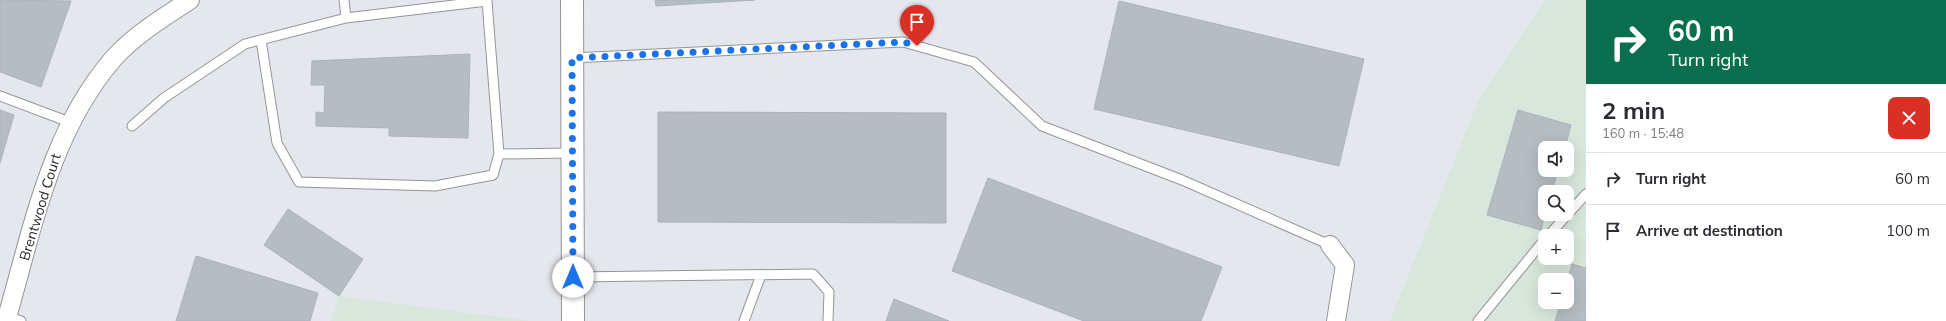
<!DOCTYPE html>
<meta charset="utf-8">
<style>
:root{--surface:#fff;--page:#f7f7f7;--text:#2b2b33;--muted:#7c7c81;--line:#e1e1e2}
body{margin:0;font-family:Mulish,sans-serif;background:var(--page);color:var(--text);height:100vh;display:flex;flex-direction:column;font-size:15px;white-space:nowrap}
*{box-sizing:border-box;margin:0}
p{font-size:13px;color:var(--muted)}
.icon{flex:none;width:22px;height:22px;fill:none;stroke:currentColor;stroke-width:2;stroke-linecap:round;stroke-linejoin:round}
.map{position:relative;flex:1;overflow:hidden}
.sheet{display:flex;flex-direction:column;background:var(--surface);width:360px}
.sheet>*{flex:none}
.guide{background:#0b6e4f;color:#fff;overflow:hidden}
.tools{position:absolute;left:1538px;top:141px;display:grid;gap:8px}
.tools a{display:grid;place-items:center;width:36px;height:36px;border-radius:8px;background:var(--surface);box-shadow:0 4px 16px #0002;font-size:20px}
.pin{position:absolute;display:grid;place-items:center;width:34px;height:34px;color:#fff;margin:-41px -17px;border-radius:50% 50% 50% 0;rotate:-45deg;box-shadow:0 0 4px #0007}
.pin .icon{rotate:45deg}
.me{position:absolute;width:44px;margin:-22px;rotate:0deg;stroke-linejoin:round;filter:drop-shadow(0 0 3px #0008)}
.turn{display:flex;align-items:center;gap:14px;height:84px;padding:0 16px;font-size:18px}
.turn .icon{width:52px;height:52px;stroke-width:2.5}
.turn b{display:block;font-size:28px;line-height:34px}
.round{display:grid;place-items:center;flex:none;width:42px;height:42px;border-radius:8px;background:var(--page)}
.head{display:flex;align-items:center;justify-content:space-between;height:68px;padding:0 16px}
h1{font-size:24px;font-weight:700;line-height:30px}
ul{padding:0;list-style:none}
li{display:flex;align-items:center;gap:12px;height:52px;padding:0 16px;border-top:1px solid var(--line)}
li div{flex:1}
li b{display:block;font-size:15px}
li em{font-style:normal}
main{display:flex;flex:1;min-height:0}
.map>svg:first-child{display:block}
</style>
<main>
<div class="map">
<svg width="1586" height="321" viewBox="0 0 1586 321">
<rect width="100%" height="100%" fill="#e5e7ee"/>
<!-- industrial -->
<path fill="#d8e6db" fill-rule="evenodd" d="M1545,0H1586V321H1390L1479,99ZM1545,148H1567V170H1545ZM1545,192H1567V214H1545ZM1545,236H1567V258H1545ZM1545,280H1567V302H1545Z
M339,296L530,321H331Z"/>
<!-- building -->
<path fill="#b5bcc2" stroke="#a9b3be" d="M0,0L71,1L41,87L0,72Z
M655,0H755L656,6Z
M1119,1L1364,59L1339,166L1094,109Z
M470,54L468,138L389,136V128L316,126V112L324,113L325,85H311L312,61Z
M0,110L14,115L0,163Z
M1518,110L1571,125L1565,148H1545V170H1558L1552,192H1545V214L1541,230L1487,215Z
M658,112L946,113V223L658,222Z
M988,178L1222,267L1201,321H1084L952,271Z
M288,209L363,259L339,296L264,245Z
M196,256L318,293L310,321H176Z
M1572,264L1586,268V321H1555L1561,302H1567V281Z
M894,299L949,321H886Z"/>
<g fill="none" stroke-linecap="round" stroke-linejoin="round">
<!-- service casing -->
<g stroke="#959595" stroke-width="11">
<path id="service" d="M344,0L346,18
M261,40L277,143L299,182L435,186L493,175L499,154
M572,58L903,42L974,62L1042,126L1182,180L1330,245
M0,96L72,123
M132,126L164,98L245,44L346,18L487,1L499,154L572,153
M1548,236L1586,194
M573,277L813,274L829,292L828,321
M7,316L21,321
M744,321L761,275
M1478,321L1545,239"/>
</g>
<!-- minor casing -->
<g stroke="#959595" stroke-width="20">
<path id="minor" d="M1330,245L1345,265L1336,321
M6,321C32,231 50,132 113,59C133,36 164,17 190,0"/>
</g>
<!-- tertiary casing -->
<g stroke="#959595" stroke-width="24">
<path id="tertiary" d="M572,0L573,321"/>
</g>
<!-- service -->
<use href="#service" stroke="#fff" stroke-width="9"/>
<!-- minor -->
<use href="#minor" stroke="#fff" stroke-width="18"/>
<!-- tertiary -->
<use href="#tertiary" stroke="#fff" stroke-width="22"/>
</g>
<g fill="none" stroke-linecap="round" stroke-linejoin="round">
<!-- route -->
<path stroke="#1a73e8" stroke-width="7" stroke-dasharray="0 12.6" d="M573,277L572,58L903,42L917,46"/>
</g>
<g text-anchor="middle" stroke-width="4" stroke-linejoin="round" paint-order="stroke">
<!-- street labels -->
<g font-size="14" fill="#1e1e1e" stroke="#fff">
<text transform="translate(40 207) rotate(-73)" y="5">Brentwood Court</text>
</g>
</g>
</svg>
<div class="tools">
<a><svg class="icon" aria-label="sound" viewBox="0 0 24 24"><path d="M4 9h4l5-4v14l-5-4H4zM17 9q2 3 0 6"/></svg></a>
<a><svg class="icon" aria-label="search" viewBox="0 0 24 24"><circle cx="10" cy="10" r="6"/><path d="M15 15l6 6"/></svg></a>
<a>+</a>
<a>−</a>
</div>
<div class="pin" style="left:917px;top:46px;background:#d93025"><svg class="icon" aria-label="arrive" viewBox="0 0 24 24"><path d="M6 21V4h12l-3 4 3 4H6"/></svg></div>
<svg class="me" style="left:573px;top:277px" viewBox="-20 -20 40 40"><circle r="19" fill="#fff"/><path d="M0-13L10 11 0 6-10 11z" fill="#1a73e8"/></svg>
</div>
<section class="sheet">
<div class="guide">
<div class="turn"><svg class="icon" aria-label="right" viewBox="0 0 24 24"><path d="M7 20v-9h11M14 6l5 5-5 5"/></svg><div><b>60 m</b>Turn right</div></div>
</div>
<div class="head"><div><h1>2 min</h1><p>160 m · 15:48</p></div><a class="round" style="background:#d93025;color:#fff"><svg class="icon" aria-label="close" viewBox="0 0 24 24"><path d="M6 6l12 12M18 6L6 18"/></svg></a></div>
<ul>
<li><svg class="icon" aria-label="right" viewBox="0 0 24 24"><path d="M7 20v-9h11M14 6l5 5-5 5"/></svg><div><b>Turn right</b></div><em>60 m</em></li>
<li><svg class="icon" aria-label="arrive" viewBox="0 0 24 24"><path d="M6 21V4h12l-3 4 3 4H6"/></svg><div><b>Arrive at destination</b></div><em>100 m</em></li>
</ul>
</section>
</main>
